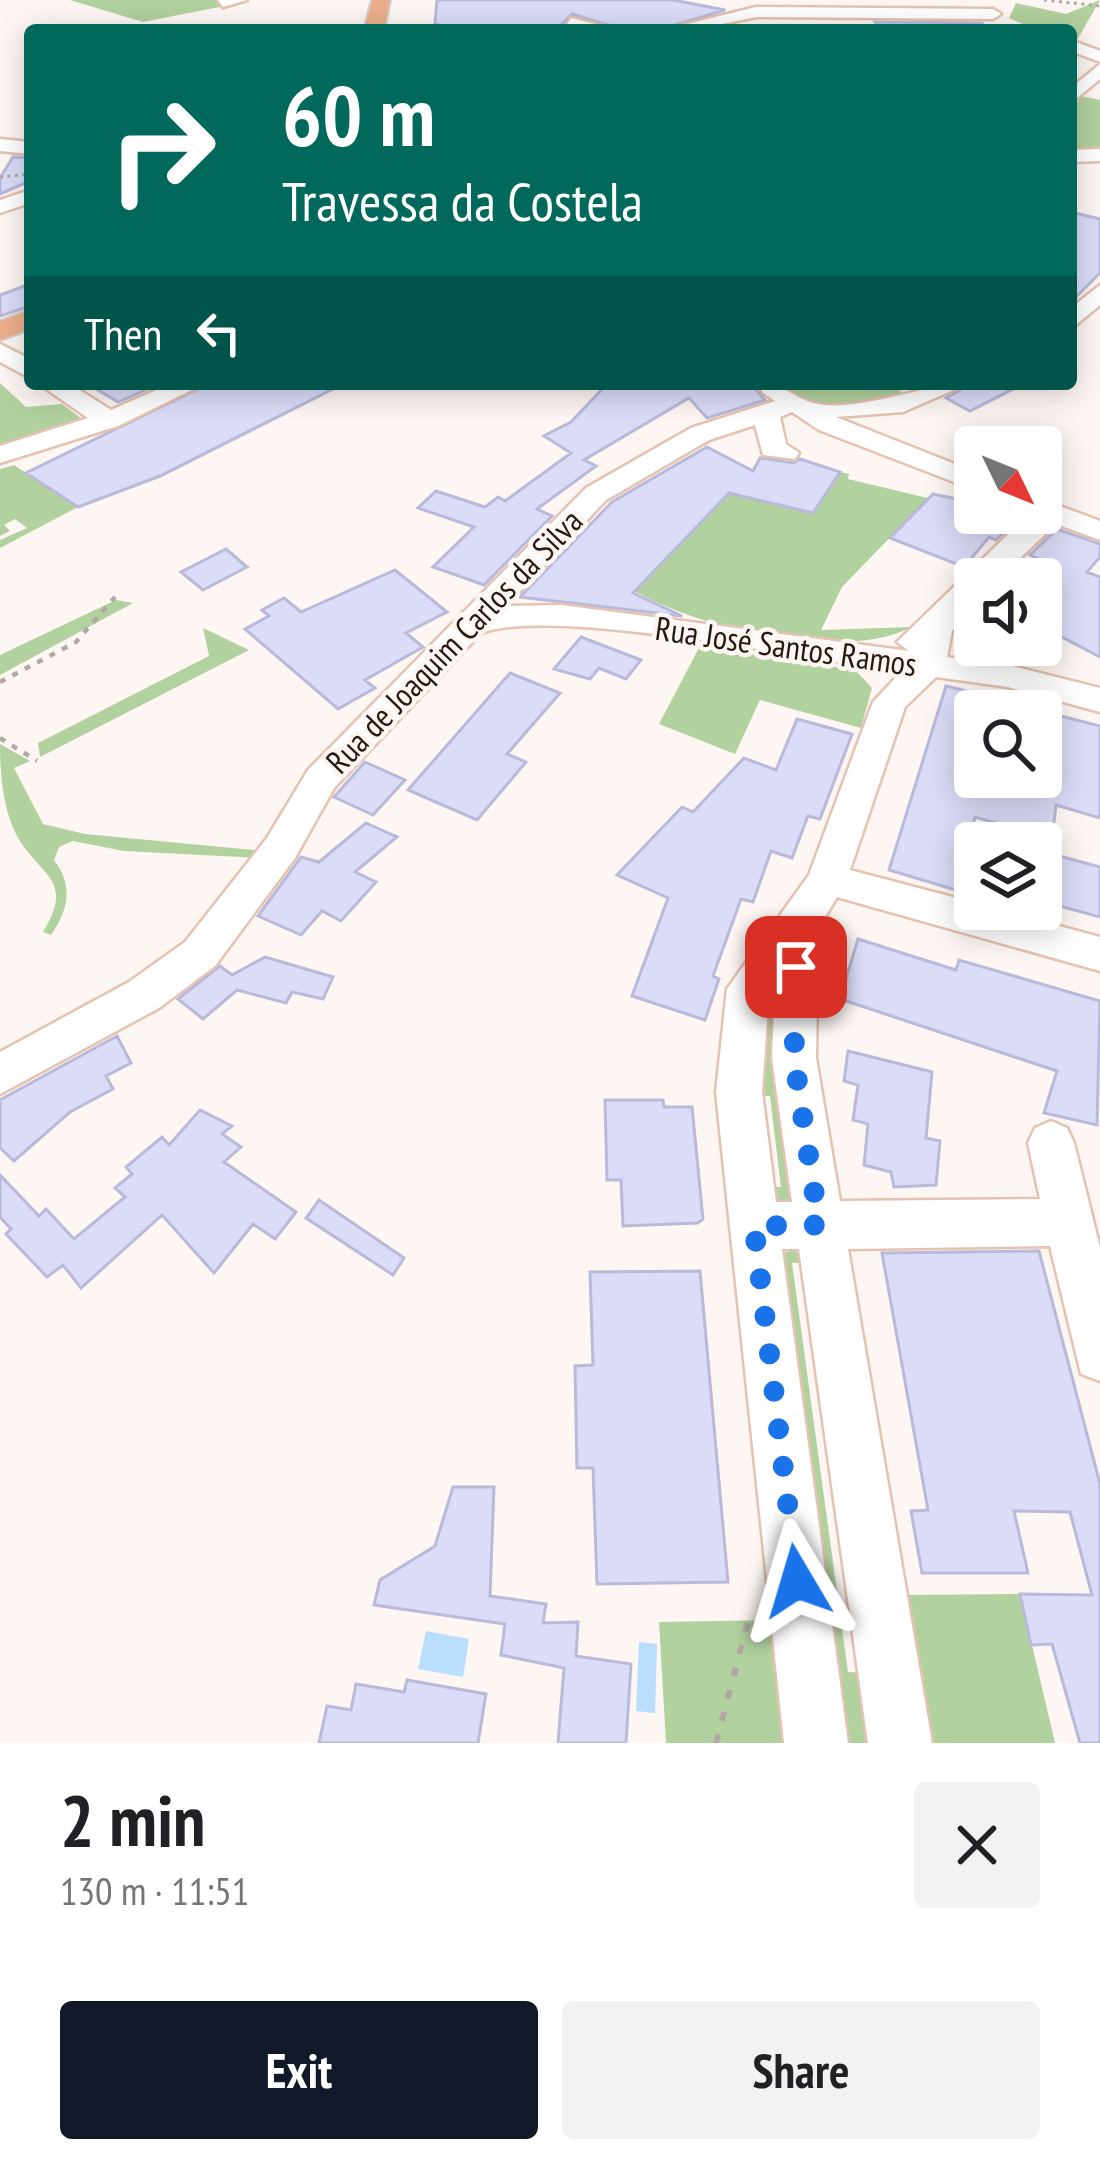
<!DOCTYPE html>
<meta charset="utf-8">
<style>
:root{--surface:#fff;--page:#f2f2f2;--text:#202124;--muted:#757577;--accent:#111827}
body{margin:0;font-family:"PT Sans Narrow",sans-serif;background:var(--page);color:var(--text);height:100vh;display:flex;flex-direction:column;font-size:45px;white-space:nowrap}
*{box-sizing:border-box;margin:0}
p{font-size:39px;color:var(--muted)}
.icon{flex:none;width:66px;height:66px;fill:none;stroke:currentColor;stroke-width:2;stroke-linecap:round;stroke-linejoin:round}
.map{position:relative;height:1743px;overflow:hidden}
.details{display:flex;flex-direction:column;background:var(--surface);flex:1}
.details>*{flex:none}
.guide{position:absolute;left:24px;top:24px;width:1053px;height:366px;border-radius:12px;box-shadow:0 6px 30px #0003;background:#00695c;color:#fff;overflow:hidden}
.needle{width:78px;rotate:133deg}
.buttons{position:absolute;left:954px;top:426px;display:grid;gap:24px}
.buttons a{display:grid;place-items:center;width:108px;height:108px;border-radius:12px;background:var(--surface);box-shadow:0 6px 30px #0003;font-size:60px}
.pin{position:absolute;display:grid;place-items:center;width:102px;height:102px;color:#fff;margin:-51px;border-radius:24px;box-shadow:0 6px 18px #0006}
.me{position:absolute;width:132px;margin:-66px;rotate:353deg;stroke-linejoin:round;filter:drop-shadow(0 0 9px #0008)}
.turn{display:flex;align-items:center;gap:42px;height:252px;padding:0 60px;font-size:54px}
.turn .icon{width:156px;height:156px;stroke-width:2.5}
.turn b{display:block;font-size:84px;line-height:102px}
.then{display:flex;align-items:center;height:114px;padding:0 60px;background:#0003;gap:24px;font-size:45px}
.round{display:grid;place-items:center;flex:none;width:126px;height:126px;border-radius:12px;background:var(--page)}
.head{display:flex;align-items:center;justify-content:space-between;height:204px;padding:0 60px}
h1{font-size:72px;font-weight:800;line-height:90px}
.primary-button{display:flex;gap:24px;margin-top:auto;padding:24px 60px}
.primary-button a{flex:1;height:138px;border-radius:12px;background:var(--accent);color:#fff;font-size:48px;font-weight:800;line-height:138px;text-align:center}
.primary-button a+a{background:var(--page);color:var(--text)}
.map>svg:first-child{display:block}
</style>
<div class="map">
<svg width="1100" height="1743" viewBox="0 0 1100 1743">
<rect width="100%" height="100%" fill="#fdf6f2"/>
<!-- green -->
<path fill="#b1d19e" d="M70,0H218L229,5L143,22Z
M1100,0L1077,40H1071V30H1036L1009,18L1016,3L1066,14Z
M1081,96L1100,100V152L1071,151V114Z
M0,383L26,407L62,404L82,419L0,447Z
M776,384H890L905,394C861,406 815,416 776,384Z
M14,465L78,507L0,548V540L27,528L15,519L4,525L10,531L0,536V469Z
M839,472L849,474L848,479L940,501L927,531L904,523L842,587L821,630L912,627C837,664 699,627 634,591L729,493L766,502Z
M116,600L133,603L0,675V655Z
M203,628L249,650L40,757L38,743L209,656Z
M700,646L855,670L872,688L861,728L760,700L735,754L659,724Z
M0,744L30,761L14,768L43,824L85,834L263,851L259,858L124,851L73,841L59,847L54,860C74,886 68,910 51,935L43,932C76,878 39,876 17,836C3,810 0,773 0,744Z
M766,998L778,1001L791,1204H776L768,1187H781L770,1096H757Z
M795,1250L805,1262L792,1263L848,1672L865,1673L874,1743H840L780,1254Z
M1020,1594L1055,1743H925L900,1595Z
M778,1620L792,1743H666L659,1622Z"/>
<!-- water -->
<path fill="#badefe" d="M426,1631L469,1639L463,1677L418,1669Z
M639,1642L657,1644L655,1713L636,1711Z"/>
<!-- building -->
<path fill="#dbdcf8" stroke="#b9b9da" stroke-width="3" d="M437,0H673L725,10L659,30H623L572,14L562,24L565,30H449L435,23Z
M875,22L982,23L986,30H880Z
M13,157L30,158V181L0,194V178Z
M1071,212L1100,219V273L1071,302Z
M30,284V306L0,316V295Z
M88,384H159L118,402Z
M208,384H343L160,476L78,507L26,473Z
M607,384H751L765,400L707,418L689,398L584,460L596,466L537,509L552,516L484,585L433,567L474,527L418,508L436,491L485,507L498,497L505,501L571,453L544,436L571,422Z
M971,384H1023L970,411L946,398Z
M707,447L753,471L760,458L794,463L800,459L840,472L813,513L729,493L633,593L682,616L520,597L612,502Z
M933,494L975,503V513H1016L1008,528L996,540L989,537L964,567L890,538Z
M1057,529L1100,544V557L1087,572L1100,577V657L1056,634L1041,654L1045,562L1030,555Z
M226,549L247,567L203,590L181,572Z
M395,570L447,612L406,633L423,647L365,680L375,688L338,709L245,629L269,616L262,610L284,598L301,612Z
M581,637L641,660L626,679L599,668L590,679L554,669Z
M510,673L560,693L507,754L526,762L477,820L408,790Z
M946,686L975,693V777H1041V711L1100,726V818L1056,805L1052,839L975,817L956,890L889,870Z
M797,719L852,734L820,819L808,816L792,858L771,851L753,902L741,899L713,976L719,979L705,1020L632,996L668,898L617,875L682,807L693,812L744,758L776,770Z
M365,762L405,780L373,815L334,797Z
M366,823L397,837L355,872L376,882L341,921L322,911L301,935L258,916L301,857L319,862Z
M1041,851L1100,867V917L1041,901Z
M858,939L956,970L959,960L1100,1001L1097,1125L1044,1113L1057,1071L840,999Z
M265,957L333,977L323,999L292,992L286,1003L237,990L203,1019L178,999L220,966L232,975Z
M117,1036L131,1063L106,1076L113,1089L70,1112L14,1161L0,1148V1100Z
M848,1051L932,1072L926,1138L940,1141L936,1185L894,1187L891,1172L864,1165L868,1124L853,1120L858,1085L844,1081Z
M605,1100H663L664,1107H692L703,1219L698,1223L623,1226L621,1180H607Z
M200,1110L232,1126L222,1134L241,1147L224,1162L296,1212L275,1239L253,1224L214,1273L162,1215L81,1288L63,1265L47,1277L6,1234L11,1229L0,1217V1175L39,1216L46,1209L74,1239L125,1197L115,1188L132,1174L126,1167L162,1137L169,1145Z
M319,1200L404,1258L393,1275L306,1218Z
M1039,1251L1100,1484V1743H1080L1052,1644L1031,1645L1020,1594L1092,1595L1070,1512L1014,1511L1028,1573H922L911,1511L928,1510L882,1253Z
M700,1271L728,1582L597,1584L593,1468H577L575,1366L593,1365L590,1272Z
M453,1487H494L490,1596L546,1604L543,1623L578,1622L576,1656L631,1664L626,1743H558L564,1668L501,1655L505,1624L374,1605L380,1580L435,1546Z
M407,1680L486,1694L478,1743H319L327,1706L351,1710L356,1684L404,1692Z"/>
<g fill="none" stroke-linecap="round" stroke-linejoin="round">
<!-- minor casing -->
<g stroke="#e5c2b1" stroke-width="5">
<path id="minor" d="M218,0H247L223,7Z
M756,7L993,9L1001,14L993,19L756,17L693,30H663Z
M571,18L619,30L566,26Z
M1071,40L1100,51V62L1071,51Z
M1100,64V79L1071,103V88Z
M0,139L30,142V154L0,151Z
M1100,149V161L1071,162V150Z
M30,190V203L0,213V200Z
M1100,285V305L1071,329V308Z
M0,344L30,359V378L0,362Z
M39,384H70L111,410L170,384H204L118,426L0,463V446L88,418Z
M760,384C785,384 792,397 813,403C854,414 922,384 967,384L903,412L836,417L975,472V490L819,430L792,412L780,417L786,444L799,453L795,459L763,455L755,425L709,440L606,500L506,606L562,605L909,651L897,642L1030,513H1041V499L1100,521V540L1056,524L998,579H975V604L952,631L947,657L1008,665L1100,688V712L1008,687L936,677L905,707L850,870L975,903V909H996L1100,937V971L837,897L818,929L816,1058L840,1201L1040,1199L1028,1143L1035,1128L1051,1121L1067,1128L1074,1143L1100,1248V1381L1081,1374L1050,1246L848,1249L932,1743H868L799,1249H782L848,1743H784L716,1092L727,989L809,875L873,702L901,672C814,660 550,606 481,633L334,788L295,858L215,966L159,1008L0,1094V1052L129,982L185,942L267,838L308,770L586,488L691,428L775,401L762,392ZM775,986L772,1058L792,1202H776L762,1092L769,994Z"/>
</g>
<!-- major casing -->
<g stroke="#d4d1d0" stroke-width="4">
<path id="major" d="M372,0H390L384,30H364Z
M30,310V329L0,340V321Z"/>
</g>
<!-- path-far2 -->
<path stroke="#b1a8a3" stroke-width="3" stroke-dasharray="3 4.5" stroke-linecap="butt" d="M1044,0L1100,6
M0,177L30,174"/>
<!-- path-far1 -->
<path stroke="#b1a8a3" stroke-width="4.5" stroke-dasharray="6 8" stroke-linecap="butt" d="M0,682L76,642L115,597
M0,738L37,761"/>
<!-- path -->
<path stroke="#b1a8a3" stroke-width="6" stroke-dasharray="9 14" stroke-linecap="butt" d="M716,1743L748,1621"/>
<!-- minor -->
<use href="#minor" fill="#fff" fill-rule="evenodd"/>
<!-- major -->
<use href="#major" fill="#ecaf8c" fill-rule="evenodd"/>
</g>
<g fill="none" stroke-linecap="round" stroke-linejoin="round">
<!-- route -->
<path stroke="#1a73e8" stroke-width="21" stroke-dasharray="0 37.8" d="M796,967L794,1058L819,1225L754,1226L797,1581"/>
</g>
<g text-anchor="middle" stroke-width="9" stroke-linejoin="round" paint-order="stroke">
<!-- street labels -->
<g font-size="33" fill="#261a13" stroke="#fdf6f2">
<text transform="translate(454 641) rotate(-46)" y="12">Rua de Joaquim Carlos da Silva</text>
<text transform="translate(786 646) rotate(8)" y="12">Rua José Santos Ramos</text>
</g>
</g>
</svg>
<div class="buttons">
<a><svg class="needle" viewBox="-14 -14 28 28"><path d="M0-13l5 13h-10z" fill="#e53935"/><path d="M0 13l5-13h-10z" fill="#757577"/></svg></a>
<a><svg class="icon" aria-label="sound" viewBox="0 0 24 24"><path d="M4 9h4l5-4v14l-5-4H4zM17 9q2 3 0 6"/></svg></a>
<a><svg class="icon" aria-label="search" viewBox="0 0 24 24"><circle cx="10" cy="10" r="6"/><path d="M15 15l6 6"/></svg></a>
<a><svg class="icon" aria-label="layers" viewBox="0 0 24 24"><path d="M12 4l9 5-9 5-9-5zM3 14l9 5 9-5"/></svg></a>
</div>
<div class="pin" style="left:796px;top:967px;background:#d93025"><svg class="icon" aria-label="arrive" viewBox="0 0 24 24"><path d="M6 21V4h12l-3 4 3 4H6"/></svg></div>
<svg class="me" style="left:797px;top:1581px" viewBox="-20 -20 40 40"><path d="M0-17L14 15 0 8-14 15z" fill="#1a73e8" stroke="#fff" stroke-width="4"/></svg>
<div class="guide">
<div class="turn"><svg class="icon" aria-label="right" viewBox="0 0 24 24"><path d="M7 20v-9h11M14 6l5 5-5 5"/></svg><div><b>60 m</b>Travessa da Costela</div></div>
<div class="then">Then<svg class="icon" aria-label="left" viewBox="0 0 24 24"><path d="M17 20v-9H6M10 6l-5 5 5 5"/></svg></div>
</div>
</div>
<section class="details">
<div class="head"><div><h1>2 min</h1><p>130 m · 11:51</p></div><a class="round"><svg class="icon" aria-label="close" viewBox="0 0 24 24"><path d="M6 6l12 12M18 6L6 18"/></svg></a></div>
<div class="primary-button"><a>Exit</a><a>Share</a></div>
</section>
